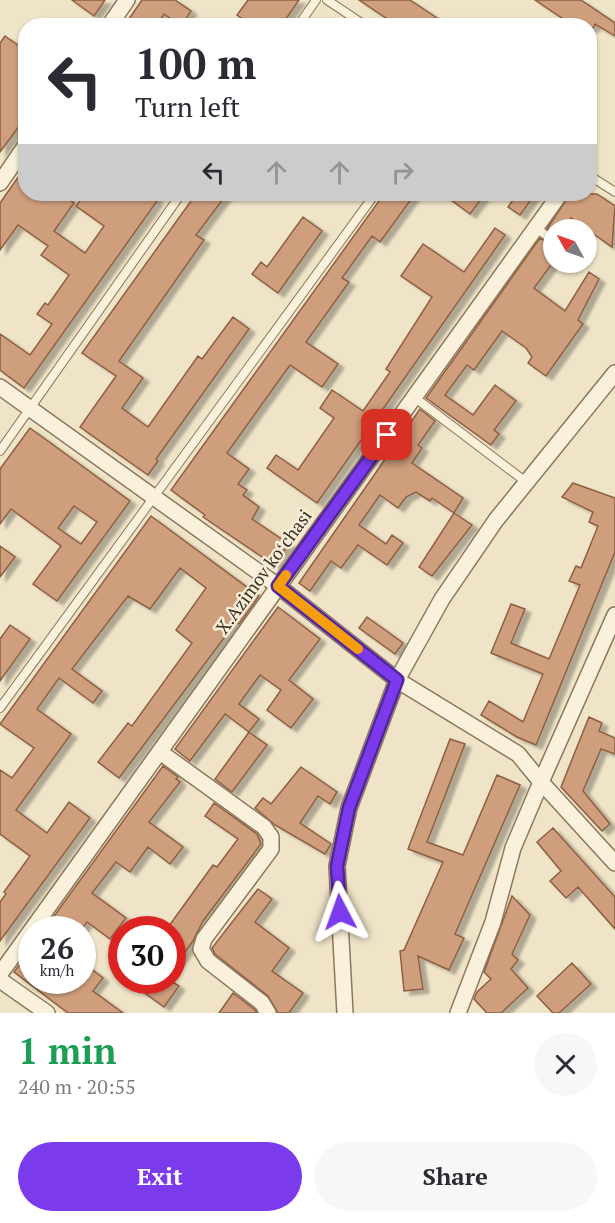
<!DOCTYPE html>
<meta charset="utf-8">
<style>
:root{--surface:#fff;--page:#f7f7f7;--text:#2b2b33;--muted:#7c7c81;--accent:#7c3aed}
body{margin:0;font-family:"PT Serif",serif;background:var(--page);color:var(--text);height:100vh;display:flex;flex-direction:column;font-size:22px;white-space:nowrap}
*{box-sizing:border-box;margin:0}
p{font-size:20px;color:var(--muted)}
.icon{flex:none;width:33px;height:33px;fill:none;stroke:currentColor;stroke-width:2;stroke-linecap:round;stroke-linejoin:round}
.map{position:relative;height:1013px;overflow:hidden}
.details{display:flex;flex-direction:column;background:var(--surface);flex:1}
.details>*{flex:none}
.banner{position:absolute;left:18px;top:18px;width:579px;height:183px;border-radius:24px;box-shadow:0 2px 4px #0004;background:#fff;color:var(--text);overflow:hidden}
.needle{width:39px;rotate:310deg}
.buttons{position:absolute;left:543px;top:219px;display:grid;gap:12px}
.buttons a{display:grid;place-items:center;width:54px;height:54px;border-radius:50%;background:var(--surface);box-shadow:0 2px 4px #0004;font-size:30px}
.speed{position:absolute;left:18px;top:916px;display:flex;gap:12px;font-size:30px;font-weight:700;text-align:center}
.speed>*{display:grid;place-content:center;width:78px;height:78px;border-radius:50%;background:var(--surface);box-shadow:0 2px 4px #0004;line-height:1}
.speed small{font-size:15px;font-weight:400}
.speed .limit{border:9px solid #d22;background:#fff;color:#111}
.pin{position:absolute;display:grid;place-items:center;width:51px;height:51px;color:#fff;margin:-26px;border-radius:12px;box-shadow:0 3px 9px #0006}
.me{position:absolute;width:66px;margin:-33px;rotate:356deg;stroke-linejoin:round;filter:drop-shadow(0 0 4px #0008)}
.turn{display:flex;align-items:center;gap:21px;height:126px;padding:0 18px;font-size:27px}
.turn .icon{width:78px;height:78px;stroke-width:2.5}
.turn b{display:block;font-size:42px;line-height:51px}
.lanes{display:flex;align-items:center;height:57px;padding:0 18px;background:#0003;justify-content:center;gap:30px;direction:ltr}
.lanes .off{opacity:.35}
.round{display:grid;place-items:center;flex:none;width:63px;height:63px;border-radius:32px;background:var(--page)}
.head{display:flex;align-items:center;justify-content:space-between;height:102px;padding:0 18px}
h1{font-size:36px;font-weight:700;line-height:45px;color:#1e9e55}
.button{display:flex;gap:12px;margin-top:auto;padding:12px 18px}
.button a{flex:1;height:69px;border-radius:36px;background:var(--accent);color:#fff;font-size:24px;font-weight:700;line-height:69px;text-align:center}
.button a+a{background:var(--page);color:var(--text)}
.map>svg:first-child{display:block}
</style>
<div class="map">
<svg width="615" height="1013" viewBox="0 0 615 1013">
<defs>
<filter id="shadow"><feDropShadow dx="6" dy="4" stdDeviation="1.5" flood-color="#0004"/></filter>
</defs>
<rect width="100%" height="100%" fill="#f0e4c8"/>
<!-- building -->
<path fill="#cf9f7d" stroke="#8d5f41" stroke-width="1.5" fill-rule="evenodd" filter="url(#shadow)" d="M72,0H105L94,16Z
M142,0H175L191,11L181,26L164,14L156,26H124Z
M248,0H299L281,26H252L237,15Z
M359,0H410L449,26H398Z
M535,0H581L615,23V36L595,24L593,28L574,26Z
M5,36L26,51V117L0,152V43Z
M26,166V194H61L74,203L54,231L85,253L104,226L76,206L85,194H158L154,199L157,201L24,388L0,370V334L30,355L52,324L37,314L45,303L48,305L69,275L41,255L48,246L18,225L0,250V203Z
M196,194H227L196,235L204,240L119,361L143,378L122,408L148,427L198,356L202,359L233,317L249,329L156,459L158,461L148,475L80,427L116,376L82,353Z
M384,194H415L380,242L372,236L342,278L349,282L306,342L338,364L322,387L290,365L227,453L249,469L238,484L247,490L243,495L259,507L252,519L289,544L274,565L203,517L205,515L171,490Z
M443,194H485L470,214Z
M517,194H535L520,215L508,207Z
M570,194H597L615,206L612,247L571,218L563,230H554V233L547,229Z
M303,217L322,231L278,293L252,274L261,262L267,267Z
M495,228L505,235L317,503L267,468L276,455L298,470L334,418L320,408L332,390L363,411L390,372L386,369L432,297L401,276L423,244L464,272Z
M540,238L554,247V261L534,288L565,311L589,272L599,279L578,320L583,324L546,376L528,363L532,357L526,348L502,331L474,370L467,365L445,395L473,415L495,385L516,401L494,430L499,434L491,445L426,398Z
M420,409L435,421L418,445L422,448L412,463L463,498L454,513L432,498L430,501L416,492L406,497L398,508L380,495L359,525L386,544L392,535L403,543L387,565L358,545L341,568L331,561L310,591L299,583Z
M30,428L130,501L57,601L33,584L61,546L11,509L0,524V469ZM74,506L97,522L81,544L58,528Z
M573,483L615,498V552L536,745L517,737L481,715L489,701L523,722L543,674L491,653L511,604L525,609L511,643L549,659L580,585L569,581L576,566L581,568L598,526L589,522L593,512L562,497Z
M454,513L472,525L432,576L419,567Z
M151,516L259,596L239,624L236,622L119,778L98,762L128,723L132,726L192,643L176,630L206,588L180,568L150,609L128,596L72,669L102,691L93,703L59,678L37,709L71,734L16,810L47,833L69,802L90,818L0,941V902L6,894L4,892L30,856L0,834V770L12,778L34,748L0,724Z
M0,546L15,557L0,577Z
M278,607L320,639L289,680L313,699L291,728L267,710L281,690L260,675L239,704L259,719L249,732L225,714L190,761L175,749Z
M367,617L403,643L395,654L359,628Z
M10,625L30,639L0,681V639Z
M589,717L602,723L599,731L615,738V754L601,749L583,791L610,824L602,831L561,787Z
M249,732L267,745L232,792L215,779Z
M450,739L465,744L427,842L463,855L497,775L520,785L455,934L464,938L449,970L418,956L423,989L404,991L400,951L404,950L443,862L408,849Z
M163,766L178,777L176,779L180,782L149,822L183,847L170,864L148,847L130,872L116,862L92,893L126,918L110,939L87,922L81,930H44Z
M301,767L337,792L330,804L318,796L300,823L331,844L325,854L275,825L255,808L263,798L271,804Z
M214,803L257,834L261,844L203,921L193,941L172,970V930H166L213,865L217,867L238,839L205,816Z
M553,828L615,897V929L578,887L566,898L550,881L561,871L537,842Z
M258,889L272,899L255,922L289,948L272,971L303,993L289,1013H278L268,996L215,954L212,948Z
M512,896L530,915L512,954L518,960L511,969L528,988L501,1013H487L474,999L477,992L491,979L484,972Z
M32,947V981H52L62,989L68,981H82V962L103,978L93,991L123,1013H68L14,972Z
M572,963L591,984L559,1013H553L537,996Z
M128,981H171L179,986L164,1007Z
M233,993L255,1010L257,1013H219Z"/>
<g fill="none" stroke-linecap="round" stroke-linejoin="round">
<!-- service casing -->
<g stroke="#8d765c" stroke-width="10">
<path id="service" d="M327,0L366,26
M298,26L316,0
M590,176L615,192
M536,228L554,241
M584,262V263
M414,397L526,482
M0,451L181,194
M0,708L375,194"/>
</g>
<!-- minor casing -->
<g stroke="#8d765c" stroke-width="18">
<path id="minor" d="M109,26L127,0
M0,183L26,145
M0,387L278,586L397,680L518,754L541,782L513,848L493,922L458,1013
M615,615L541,782L615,863
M160,752L264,827L271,837V849L204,939L201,949L208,961L262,1003L268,1013
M0,974L560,194
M0,980L47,1013
M345,1013L337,866L349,808L397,680L442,599L496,520L615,373"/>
</g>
<!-- service -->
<use href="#service" stroke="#faf1dc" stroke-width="8"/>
<!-- minor -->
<use href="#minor" stroke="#faf1dc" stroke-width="15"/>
</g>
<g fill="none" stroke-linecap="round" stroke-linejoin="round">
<!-- route casing -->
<g stroke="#51269a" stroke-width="15">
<path id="route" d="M340,912L337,866L349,808L397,680L278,586L387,435"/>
</g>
<!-- route -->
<use href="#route" stroke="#7c3aed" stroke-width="10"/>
<!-- slow -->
<path stroke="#f59e0b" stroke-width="10" d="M286,575L278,586L358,649"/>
</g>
<g text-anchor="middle" stroke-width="5" stroke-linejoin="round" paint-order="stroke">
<!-- street labels -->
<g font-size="18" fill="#3d2e20" stroke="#f7eed8">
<text transform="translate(264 572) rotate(-54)" y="6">X.Azimov koʻchasi</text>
</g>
</g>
</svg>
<div class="buttons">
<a><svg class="needle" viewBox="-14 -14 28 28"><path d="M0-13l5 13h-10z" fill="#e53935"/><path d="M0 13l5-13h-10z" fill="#7c7c81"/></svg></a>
</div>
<div class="speed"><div>26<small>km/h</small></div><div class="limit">30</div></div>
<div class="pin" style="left:387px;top:435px;background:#d93025"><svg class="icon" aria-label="arrive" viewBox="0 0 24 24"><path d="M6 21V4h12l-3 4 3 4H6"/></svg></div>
<svg class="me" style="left:340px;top:912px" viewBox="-20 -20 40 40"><path d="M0-17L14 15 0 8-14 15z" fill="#7c3aed" stroke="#fff" stroke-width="4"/></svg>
<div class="banner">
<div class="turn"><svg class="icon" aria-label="left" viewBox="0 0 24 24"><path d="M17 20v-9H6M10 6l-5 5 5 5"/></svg><div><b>100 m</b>Turn left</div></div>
<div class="lanes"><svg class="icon" aria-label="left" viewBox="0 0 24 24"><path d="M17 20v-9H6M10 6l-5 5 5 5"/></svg><svg class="icon off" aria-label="ahead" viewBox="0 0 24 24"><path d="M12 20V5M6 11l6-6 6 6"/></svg><svg class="icon off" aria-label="ahead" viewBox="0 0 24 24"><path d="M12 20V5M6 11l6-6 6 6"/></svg><svg class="icon off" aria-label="right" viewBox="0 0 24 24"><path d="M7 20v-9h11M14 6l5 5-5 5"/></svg></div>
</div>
</div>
<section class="details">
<div class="head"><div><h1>1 min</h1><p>240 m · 20:55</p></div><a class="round"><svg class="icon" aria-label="close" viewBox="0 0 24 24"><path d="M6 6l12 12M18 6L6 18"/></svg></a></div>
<div class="button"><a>Exit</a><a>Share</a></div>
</section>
